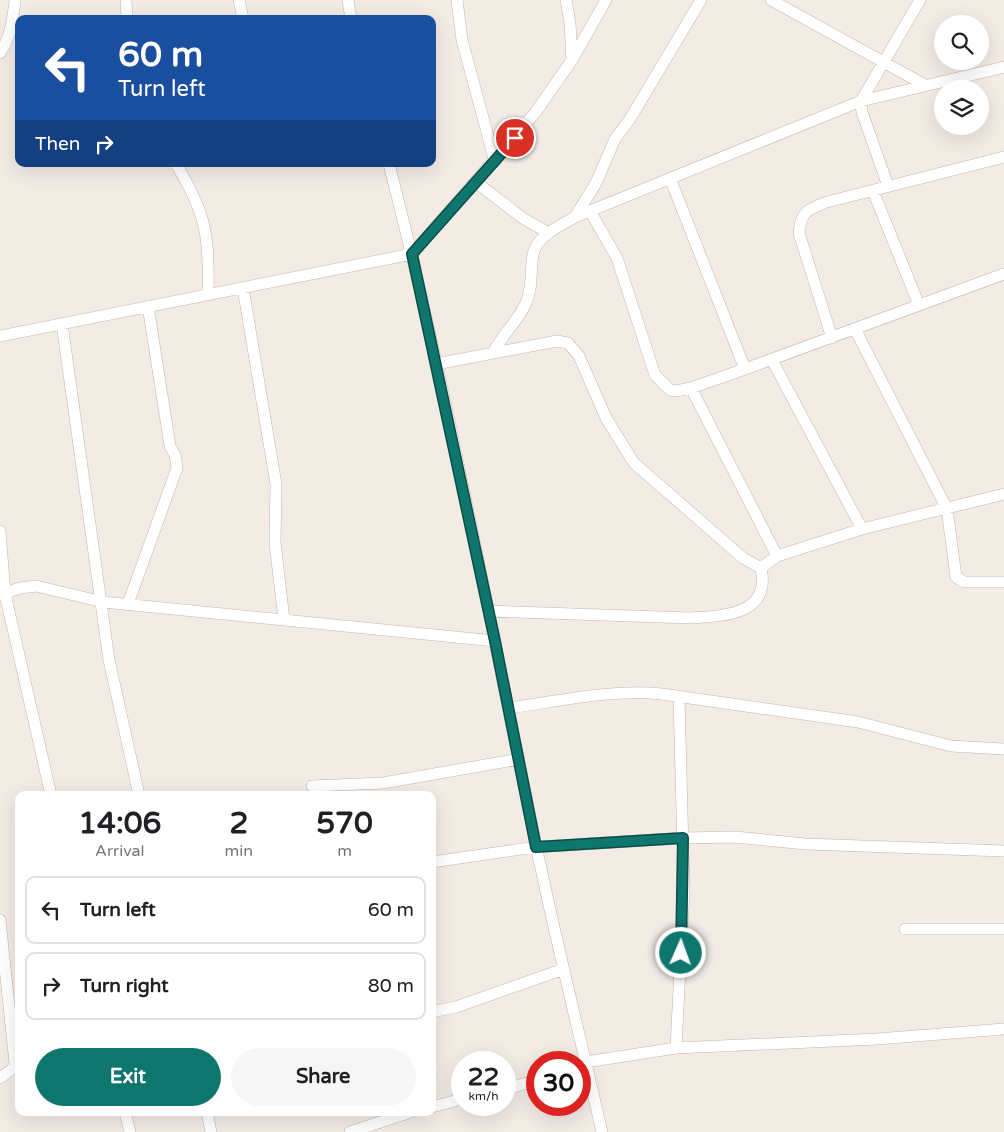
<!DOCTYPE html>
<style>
:root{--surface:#fff;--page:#f6f6f6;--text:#202124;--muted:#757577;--line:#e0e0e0;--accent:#0f766e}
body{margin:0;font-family:"Varela Round",sans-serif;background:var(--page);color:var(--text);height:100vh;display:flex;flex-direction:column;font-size:19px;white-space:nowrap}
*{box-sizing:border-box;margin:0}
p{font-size:16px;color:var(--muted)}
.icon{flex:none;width:28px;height:28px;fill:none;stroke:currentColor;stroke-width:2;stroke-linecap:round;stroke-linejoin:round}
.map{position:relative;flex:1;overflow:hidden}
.sheet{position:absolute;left:15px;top:791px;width:421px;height:325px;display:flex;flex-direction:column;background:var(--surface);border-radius:10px;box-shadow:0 5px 20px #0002}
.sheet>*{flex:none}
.top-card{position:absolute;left:15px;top:15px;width:421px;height:152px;border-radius:10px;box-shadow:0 5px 20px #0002;background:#1a4fa0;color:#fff;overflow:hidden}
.buttons{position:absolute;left:934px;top:15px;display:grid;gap:10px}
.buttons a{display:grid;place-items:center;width:55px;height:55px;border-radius:50%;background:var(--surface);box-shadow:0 5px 20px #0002;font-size:25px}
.speed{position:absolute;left:451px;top:1051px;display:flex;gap:10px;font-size:25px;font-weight:700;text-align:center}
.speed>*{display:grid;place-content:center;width:65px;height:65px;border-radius:50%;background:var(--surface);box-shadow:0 5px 20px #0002;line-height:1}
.speed small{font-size:12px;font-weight:400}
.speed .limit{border:8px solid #d22;background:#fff;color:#111}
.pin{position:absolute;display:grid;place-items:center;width:42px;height:42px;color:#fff;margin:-21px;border:2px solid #fff;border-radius:50%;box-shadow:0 1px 5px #0007}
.me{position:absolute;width:55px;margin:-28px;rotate:2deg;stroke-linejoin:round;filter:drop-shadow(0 0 4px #0008)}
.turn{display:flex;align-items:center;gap:18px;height:105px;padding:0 20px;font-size:22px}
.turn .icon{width:65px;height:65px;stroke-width:2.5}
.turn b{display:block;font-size:35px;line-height:42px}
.then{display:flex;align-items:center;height:48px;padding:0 20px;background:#0003;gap:10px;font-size:19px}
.eta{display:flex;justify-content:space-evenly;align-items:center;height:85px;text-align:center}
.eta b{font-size:30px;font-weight:800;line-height:35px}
.primary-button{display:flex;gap:10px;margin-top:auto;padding:10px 20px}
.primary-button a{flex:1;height:58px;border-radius:30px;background:var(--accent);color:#fff;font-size:20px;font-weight:800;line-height:58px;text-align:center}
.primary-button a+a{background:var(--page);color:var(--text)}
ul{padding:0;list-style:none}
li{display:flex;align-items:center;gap:15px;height:68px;margin:0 10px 8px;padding:0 10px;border:2px solid var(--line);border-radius:10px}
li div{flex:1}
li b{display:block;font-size:19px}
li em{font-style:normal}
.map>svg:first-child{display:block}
</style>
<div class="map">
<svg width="1004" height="1132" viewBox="0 0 1004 1132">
<rect width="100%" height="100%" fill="#f3ece5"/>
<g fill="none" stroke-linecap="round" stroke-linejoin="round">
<!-- minor casing -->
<g stroke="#c1b5ab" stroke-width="12">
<path id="minor" d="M126,0L127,19
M239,0L243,19
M348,0L351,19
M457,0L462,40L495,162
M566,0L570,23L572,60
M771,0L925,85
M0,53C11,37 13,19 15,0
M176,164C207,215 209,236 208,294
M389,164C447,389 489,618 536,845C556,941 580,1037 602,1132
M670,178L745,369
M477,183L524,219L549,233
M888,186L862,112L861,101L920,0
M873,191L919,305
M590,211L617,258L655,375L670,390L676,391L691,388L745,369L1004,274
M575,217L596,183L615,139L630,119L701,0
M243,288L276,484L275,543L284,620
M62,324L109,660L139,795
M855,329L947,509L956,577L964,582H1004
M0,336L412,254L535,113L572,60L606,0
M832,338L799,233C801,211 807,210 827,202L1004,157
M494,351C503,334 518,321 526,303C533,287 530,272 533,255C536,236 560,226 575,217L861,101L1004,67
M772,360L862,529
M436,364L557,341L568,343L579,356L606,418L634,463L743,558L761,568
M691,388L777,556L761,568
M0,531L5,594L51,795
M777,556L862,529L1004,494
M0,595L20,588L36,586L103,602L495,641
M128,604L177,468L175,455L170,446L148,306
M489,611L690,618C724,616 771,615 761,568
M509,708C559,701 611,689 662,694L858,722L951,746L1004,749
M312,786L383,783L519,759
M432,862L536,847L683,838L735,837L806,844L1004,851
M0,920L15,1063V1067L0,1078
M905,929H1004
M432,1012L456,1007L564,969
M676,1048L684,889L679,697
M586,1062L676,1048L877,1039L1004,1029
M505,1089L538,1080
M432,1107L462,1099
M125,1112L130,1132
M207,1112L211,1132
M350,1132L411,1112"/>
</g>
<!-- minor -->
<use href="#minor" stroke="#fff" stroke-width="11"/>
</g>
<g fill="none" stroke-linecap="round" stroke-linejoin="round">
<!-- route casing -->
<g stroke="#0a4d48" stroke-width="12">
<path id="route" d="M515,138L412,254L495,641L536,847L683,838L681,953"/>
</g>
<!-- route -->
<use href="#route" stroke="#0f766e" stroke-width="9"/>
</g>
</svg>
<div class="buttons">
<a><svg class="icon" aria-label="search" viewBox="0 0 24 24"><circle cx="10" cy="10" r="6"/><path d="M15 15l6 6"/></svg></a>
<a><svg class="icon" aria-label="layers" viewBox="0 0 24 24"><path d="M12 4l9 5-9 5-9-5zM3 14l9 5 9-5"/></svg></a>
</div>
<div class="speed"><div>22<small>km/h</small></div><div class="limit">30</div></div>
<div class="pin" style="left:515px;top:138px;background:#d93025"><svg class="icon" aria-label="arrive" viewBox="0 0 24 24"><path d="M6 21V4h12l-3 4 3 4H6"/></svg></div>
<svg class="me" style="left:681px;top:953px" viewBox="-20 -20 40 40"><circle r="17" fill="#0f766e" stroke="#fff" stroke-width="3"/><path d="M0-11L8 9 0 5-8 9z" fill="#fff"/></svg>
<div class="top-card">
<div class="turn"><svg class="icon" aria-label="left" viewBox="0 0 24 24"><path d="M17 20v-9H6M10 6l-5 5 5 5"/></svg><div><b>60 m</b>Turn left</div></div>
<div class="then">Then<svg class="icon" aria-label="right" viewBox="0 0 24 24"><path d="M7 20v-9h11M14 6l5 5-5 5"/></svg></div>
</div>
<section class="sheet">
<div class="eta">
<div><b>14:06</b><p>Arrival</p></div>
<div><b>2</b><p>min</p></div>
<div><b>570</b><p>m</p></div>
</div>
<ul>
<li><svg class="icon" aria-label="left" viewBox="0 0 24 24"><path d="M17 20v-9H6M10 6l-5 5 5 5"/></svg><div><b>Turn left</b></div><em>60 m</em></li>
<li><svg class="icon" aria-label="right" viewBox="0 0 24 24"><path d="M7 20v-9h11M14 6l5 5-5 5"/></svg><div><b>Turn right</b></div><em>80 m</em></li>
</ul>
<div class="primary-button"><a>Exit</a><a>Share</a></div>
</section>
</div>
